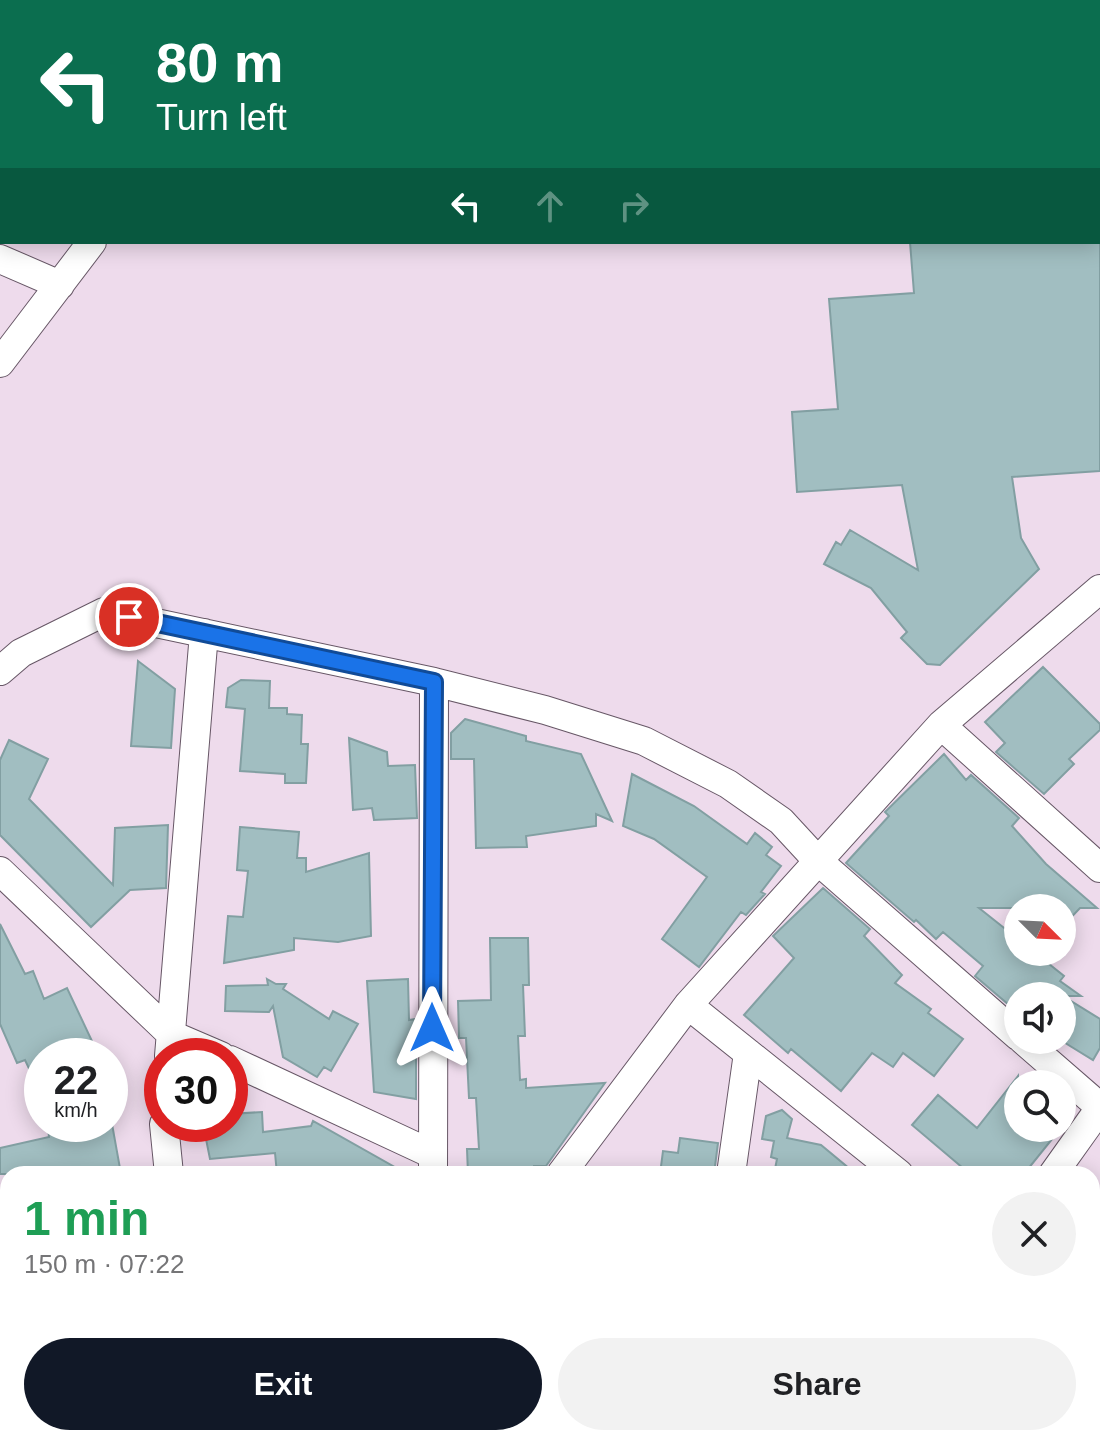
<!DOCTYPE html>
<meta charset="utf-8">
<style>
:root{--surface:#fff;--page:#f2f2f2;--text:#202124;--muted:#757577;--accent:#111827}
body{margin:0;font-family:Arial,sans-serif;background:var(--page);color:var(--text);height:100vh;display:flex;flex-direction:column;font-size:30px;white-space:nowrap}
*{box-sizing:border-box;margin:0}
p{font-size:26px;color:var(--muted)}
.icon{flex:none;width:44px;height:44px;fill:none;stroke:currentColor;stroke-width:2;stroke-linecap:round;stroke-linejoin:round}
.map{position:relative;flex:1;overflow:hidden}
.side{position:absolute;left:0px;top:1166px;width:1100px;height:280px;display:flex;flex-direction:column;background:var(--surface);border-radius:24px 24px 0 0;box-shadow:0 4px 20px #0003}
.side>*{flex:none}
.top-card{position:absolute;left:0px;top:0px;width:1100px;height:244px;box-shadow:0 4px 20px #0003;background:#0b6e4f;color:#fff;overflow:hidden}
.needle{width:52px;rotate:114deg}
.buttons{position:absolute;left:1004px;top:894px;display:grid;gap:16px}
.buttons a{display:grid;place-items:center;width:72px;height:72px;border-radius:50%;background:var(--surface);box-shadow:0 4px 20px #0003;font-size:40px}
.speed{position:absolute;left:24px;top:1038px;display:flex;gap:16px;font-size:40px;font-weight:700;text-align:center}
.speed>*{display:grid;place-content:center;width:104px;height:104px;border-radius:50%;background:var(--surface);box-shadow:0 4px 20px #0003;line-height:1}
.speed small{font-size:20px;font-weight:400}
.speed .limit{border:12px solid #d22;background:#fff;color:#111}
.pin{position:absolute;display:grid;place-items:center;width:68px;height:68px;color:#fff;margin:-34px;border:4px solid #fff;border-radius:50%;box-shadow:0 2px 8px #0007}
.me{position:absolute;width:88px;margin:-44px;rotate:0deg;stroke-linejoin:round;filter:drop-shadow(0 0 6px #0008)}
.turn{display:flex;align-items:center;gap:28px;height:168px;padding:0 24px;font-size:36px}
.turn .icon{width:104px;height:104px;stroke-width:2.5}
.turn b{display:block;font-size:56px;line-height:68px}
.lanes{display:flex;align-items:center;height:76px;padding:0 24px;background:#0003;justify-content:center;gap:40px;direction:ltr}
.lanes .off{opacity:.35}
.round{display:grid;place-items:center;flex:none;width:84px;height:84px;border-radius:42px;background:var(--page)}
.summary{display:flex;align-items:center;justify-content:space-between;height:136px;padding:0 24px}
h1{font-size:48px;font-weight:800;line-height:60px;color:#1e9e55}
.cta{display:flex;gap:16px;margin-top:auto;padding:16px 24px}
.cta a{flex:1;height:92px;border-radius:48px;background:var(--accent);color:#fff;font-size:32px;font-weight:800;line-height:92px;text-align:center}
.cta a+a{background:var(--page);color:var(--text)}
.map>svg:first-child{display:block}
</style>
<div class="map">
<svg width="1100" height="1446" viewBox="0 0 1100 1446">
<rect width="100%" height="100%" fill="#eedbec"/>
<!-- building -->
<path fill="#a1bec1" stroke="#829fa2" stroke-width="2" d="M910,242H1100V471L1012,477L1021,538L1039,569L940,665L927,664L901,638L907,632L871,588L824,564L836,542L841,545L850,530L918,570L902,485L797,492L792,412L838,409L829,299L914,293Z
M138,661L175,689L171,748L131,746Z
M1043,667L1100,724V730L1069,759L1074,764L1044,794L996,752L1005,743L985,722Z
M241,680L270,681L269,708H287V714L302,715L301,744H308L306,783H285V774L240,771L245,709L226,707L228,688Z
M465,719L526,736V741L581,754L612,821L596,814V826L526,836L527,847L476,848L474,759H451V733Z
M349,738L387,752L388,766L415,765L417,818L374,820L372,808L353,810Z
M9,740L48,759L29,799L113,885L115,828L168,825L166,888L130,890L91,927L0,835V760Z
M944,754L966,780L971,775L1019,818L1012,826L1046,864L1097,908H1080L1062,927V908H979L1018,939V952H1034L1064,976L1060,981L1081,996H1063L1100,1019V1048L1093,1060L1062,1041V996H1016L1009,1005L975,976L983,966L943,932L936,939L916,920L914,922L846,863L889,816L885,812Z
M632,774L694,806L747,844L755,833L772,847L766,855L781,866L761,892L765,894L746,915L741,912L699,967L662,939L707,877L654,839L623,826Z
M240,827L299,832L297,858H306V872L369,853L371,936L338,942L294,938V950L224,963L228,916L243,917L248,871L237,870Z
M823,888L870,929L864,936L902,975L895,983L931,1009L928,1013L963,1039L934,1076L903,1053L893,1067L872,1053L841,1091L791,1049L788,1053L744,1015L794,958L773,936Z
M0,924L25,974L33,971L44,999L67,988L99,1056H42V1096L25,1060L17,1063L0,1024Z
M490,938H528L529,985H523L525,1036H518L520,1080L526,1079V1088L605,1083L546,1166H534V1174H468L467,1149H479L476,1098H469L466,1038H459L458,1001L491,1000Z
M267,979L276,984H286L283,989L329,1019L333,1011L358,1024L331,1071L324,1067L317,1077L283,1057L273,1006L269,1012L225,1011L226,986L268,985Z
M408,979L409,1020L416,1019V1099L374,1092L367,981Z
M1018,1076V1128H1061L1024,1174H970L912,1125L938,1095L977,1128Z
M782,1110L792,1119L787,1138L821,1145L856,1174H774L777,1159L771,1157L774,1141L762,1139L766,1116Z
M262,1112L263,1132L311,1126L313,1121L407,1174H277L275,1153L210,1159L203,1124H230V1114Z
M70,1124H112L121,1174H0V1148L49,1137L48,1128Z
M680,1138L718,1143L714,1174H660L663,1151L678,1153Z"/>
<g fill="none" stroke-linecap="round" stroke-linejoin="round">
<!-- street casing -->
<g stroke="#675766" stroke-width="30">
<path id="street" d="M94,0L96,2
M0,259L60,285
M0,363L92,242
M0,671L21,653L104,612L434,682L545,710L644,741L728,784L781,821L817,860L1018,1036
M941,725L1100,868
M0,871L172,1035L221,1056
M688,1005L899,1174
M1023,1040L1100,1107
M169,1056L204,633
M230,1060L432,1154
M164,1124L169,1174
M433,1174L434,682
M561,1174L688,1005L941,725L1100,589
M731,1174L748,1053
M1053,1174L1100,1108
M1092,1332L1100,1339
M232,1438L234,1446
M438,1438V1446
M693,1446L694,1438
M916,1446L918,1438"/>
</g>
<!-- street -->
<use href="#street" stroke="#fff" stroke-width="28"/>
</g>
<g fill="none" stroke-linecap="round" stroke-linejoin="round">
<!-- route casing -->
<g stroke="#114b97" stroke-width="20">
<path id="route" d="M129,617L434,682L432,1028"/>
</g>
<!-- route -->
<use href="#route" stroke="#1a73e8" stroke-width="14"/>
</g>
</svg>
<div class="buttons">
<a><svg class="needle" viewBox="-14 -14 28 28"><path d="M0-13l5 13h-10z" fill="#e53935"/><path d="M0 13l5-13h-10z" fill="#757577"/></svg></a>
<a><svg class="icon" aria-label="sound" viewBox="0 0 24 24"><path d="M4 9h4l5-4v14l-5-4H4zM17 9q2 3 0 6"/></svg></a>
<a><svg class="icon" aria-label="search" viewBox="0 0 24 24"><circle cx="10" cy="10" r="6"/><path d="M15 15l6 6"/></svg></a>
</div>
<div class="speed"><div>22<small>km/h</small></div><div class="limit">30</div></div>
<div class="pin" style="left:129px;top:617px;background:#d93025"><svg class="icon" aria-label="arrive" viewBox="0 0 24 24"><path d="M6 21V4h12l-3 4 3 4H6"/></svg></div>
<svg class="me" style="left:432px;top:1028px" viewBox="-20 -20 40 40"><path d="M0-17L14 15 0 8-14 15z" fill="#1a73e8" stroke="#fff" stroke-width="4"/></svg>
<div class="top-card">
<div class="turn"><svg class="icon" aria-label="left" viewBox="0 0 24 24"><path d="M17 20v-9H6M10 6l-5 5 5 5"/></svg><div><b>80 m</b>Turn left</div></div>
<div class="lanes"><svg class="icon" aria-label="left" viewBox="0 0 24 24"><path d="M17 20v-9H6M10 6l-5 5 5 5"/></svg><svg class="icon off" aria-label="ahead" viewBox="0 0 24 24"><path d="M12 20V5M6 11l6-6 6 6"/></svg><svg class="icon off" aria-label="right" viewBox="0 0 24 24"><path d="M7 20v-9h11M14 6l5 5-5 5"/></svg></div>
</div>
<section class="side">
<div class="summary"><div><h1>1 min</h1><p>150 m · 07:22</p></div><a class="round"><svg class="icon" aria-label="close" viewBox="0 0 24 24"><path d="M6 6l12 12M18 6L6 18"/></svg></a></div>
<div class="cta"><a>Exit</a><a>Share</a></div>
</section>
</div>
